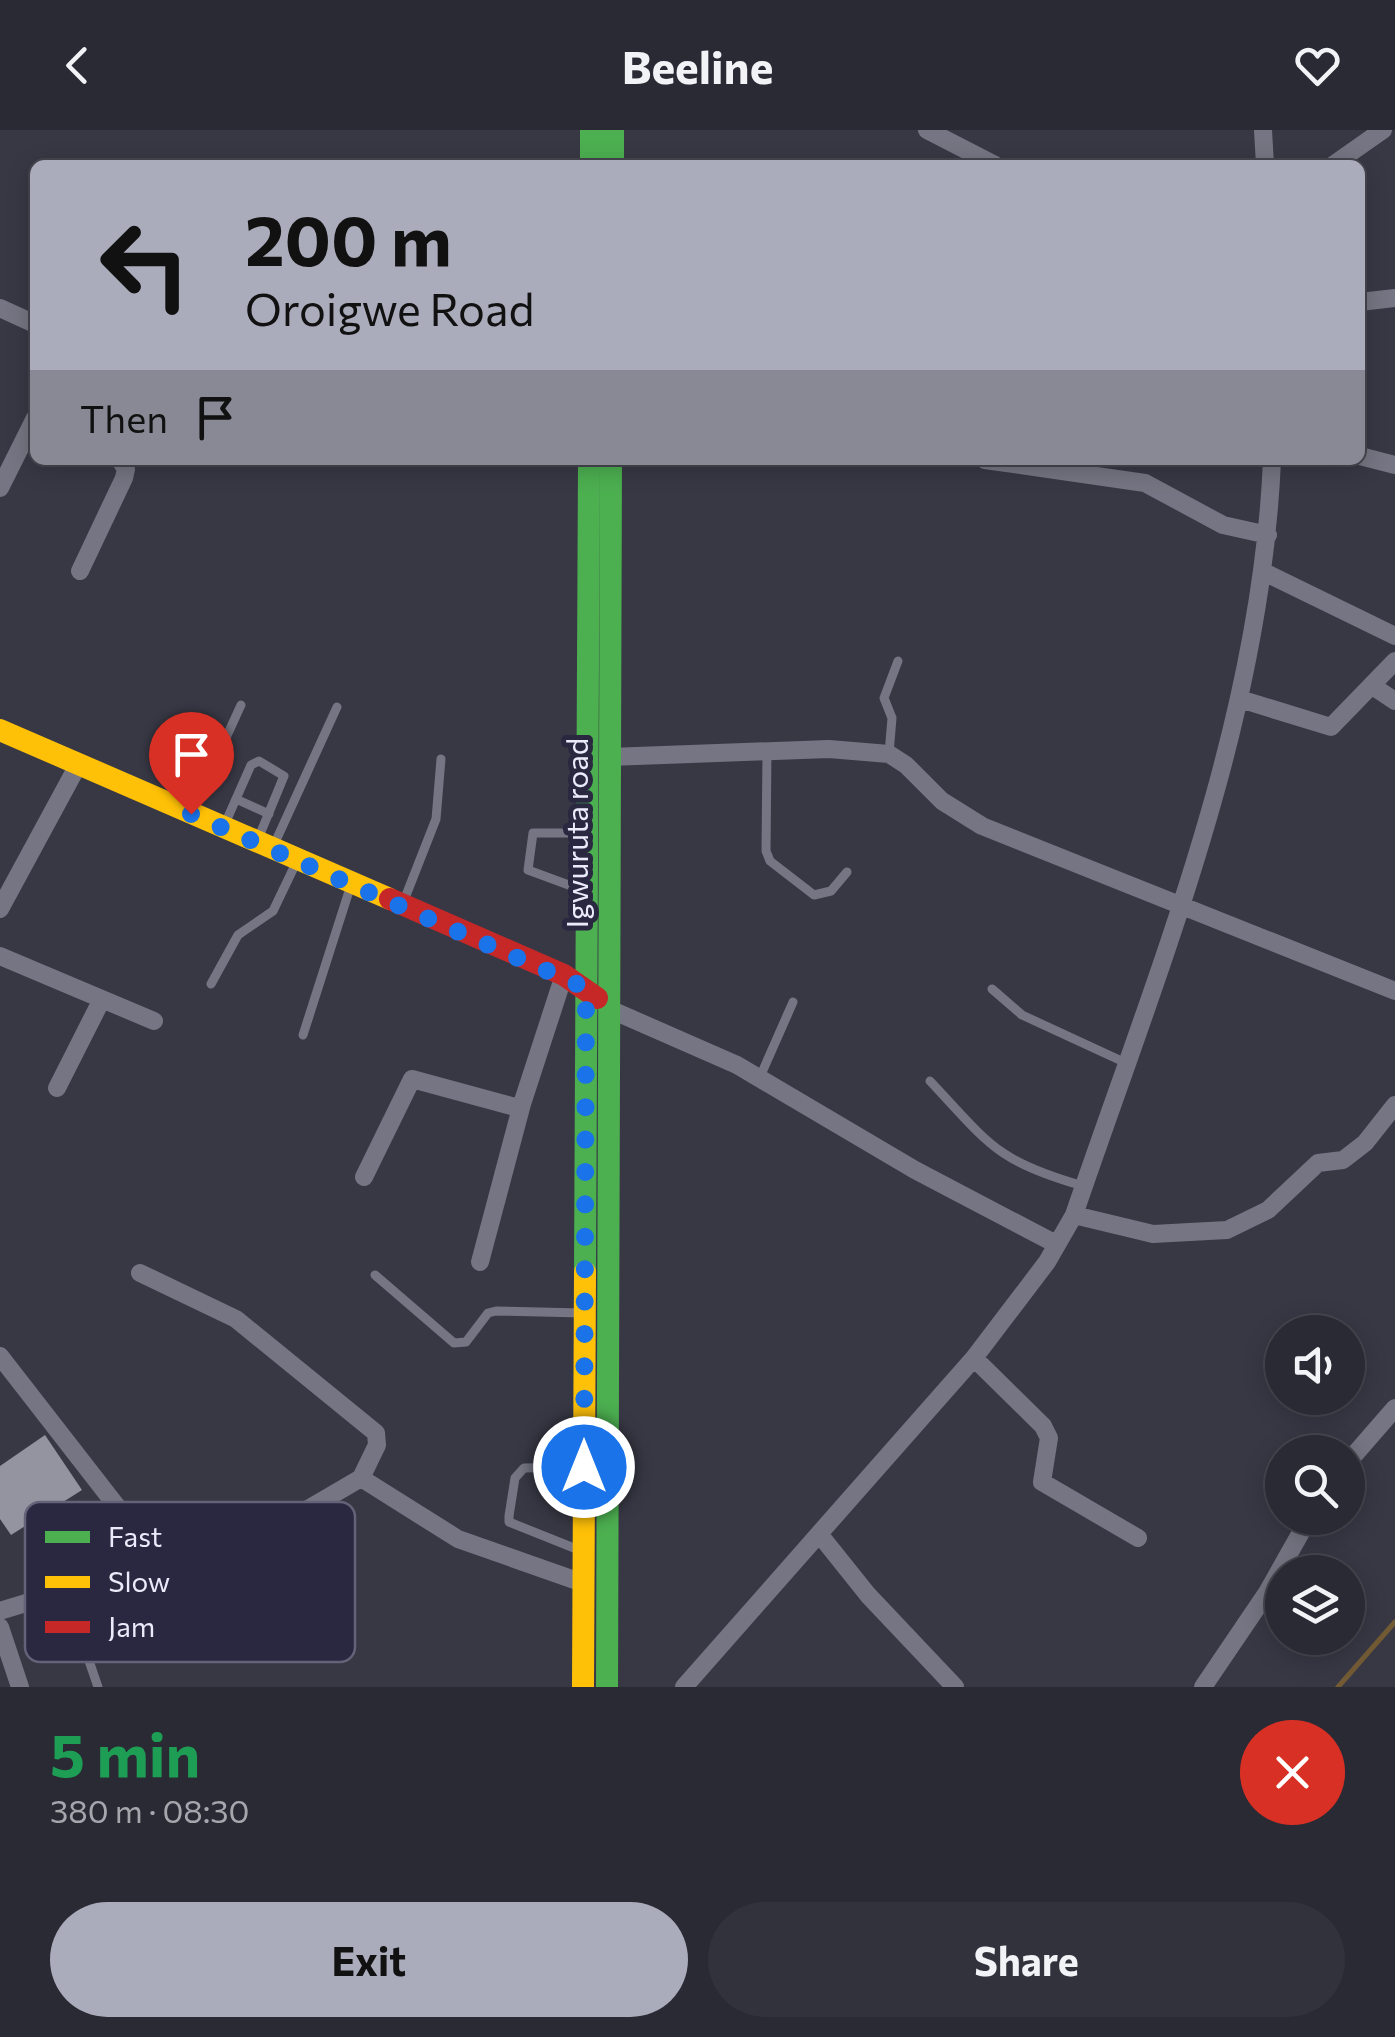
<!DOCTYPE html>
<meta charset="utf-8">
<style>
:root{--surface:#2a2a34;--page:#32323c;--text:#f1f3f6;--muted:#a5a7ac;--line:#46464f;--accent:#abacbb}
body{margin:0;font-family:Commissioner,sans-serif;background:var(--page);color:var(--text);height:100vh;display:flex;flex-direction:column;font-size:38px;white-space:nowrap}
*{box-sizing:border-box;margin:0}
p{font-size:32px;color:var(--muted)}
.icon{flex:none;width:55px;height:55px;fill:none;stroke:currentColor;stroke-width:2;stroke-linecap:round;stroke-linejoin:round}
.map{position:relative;height:1557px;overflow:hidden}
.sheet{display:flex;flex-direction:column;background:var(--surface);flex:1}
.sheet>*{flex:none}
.banner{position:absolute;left:30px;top:30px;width:1335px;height:305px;border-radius:15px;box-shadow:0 5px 25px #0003,0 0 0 2px var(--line);background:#abacbb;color:#111;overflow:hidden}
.tools{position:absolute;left:1265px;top:1185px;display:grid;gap:20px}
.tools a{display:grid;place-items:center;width:100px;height:100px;border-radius:50%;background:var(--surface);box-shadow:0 5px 25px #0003,0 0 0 2px var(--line);font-size:50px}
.pin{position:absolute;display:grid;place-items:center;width:85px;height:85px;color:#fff;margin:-102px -42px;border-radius:50% 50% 50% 0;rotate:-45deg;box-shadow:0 0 10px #0007}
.pin .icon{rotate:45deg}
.me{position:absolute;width:110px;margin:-55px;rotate:0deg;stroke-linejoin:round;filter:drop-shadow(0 0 8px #0008)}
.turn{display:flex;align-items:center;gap:35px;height:210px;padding:0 50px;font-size:45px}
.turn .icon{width:130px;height:130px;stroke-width:2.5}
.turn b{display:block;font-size:70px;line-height:85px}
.then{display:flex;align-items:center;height:95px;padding:0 50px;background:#0003;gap:20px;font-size:38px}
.round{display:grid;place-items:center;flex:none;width:105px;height:105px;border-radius:52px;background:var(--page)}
.overview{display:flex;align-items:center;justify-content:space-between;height:170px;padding:0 50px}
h1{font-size:60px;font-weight:700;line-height:75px;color:#1e9e55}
.action{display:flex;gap:20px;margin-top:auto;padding:20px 50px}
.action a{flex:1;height:115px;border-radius:60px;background:var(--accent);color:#111;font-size:40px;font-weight:700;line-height:115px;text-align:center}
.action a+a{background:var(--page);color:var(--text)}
header{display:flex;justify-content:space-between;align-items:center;height:130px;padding:0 50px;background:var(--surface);font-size:45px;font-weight:700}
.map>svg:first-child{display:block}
</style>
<header><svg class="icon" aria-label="back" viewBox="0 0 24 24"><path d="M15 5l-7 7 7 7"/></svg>Beeline<svg class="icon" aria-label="heart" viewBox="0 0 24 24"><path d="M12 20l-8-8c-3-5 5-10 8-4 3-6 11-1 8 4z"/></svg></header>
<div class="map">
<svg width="1395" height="1557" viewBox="0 0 1395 1557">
<rect width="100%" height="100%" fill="#383845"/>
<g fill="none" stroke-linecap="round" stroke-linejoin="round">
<!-- stream -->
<path stroke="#725b34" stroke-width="5" d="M1338,1557L1395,1492"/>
</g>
<!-- building -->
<path fill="#9494a1" d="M45,1305L82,1360L11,1405L0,1389V1336Z"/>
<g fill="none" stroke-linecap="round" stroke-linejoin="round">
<!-- lane -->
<path stroke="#757583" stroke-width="9" d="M767,621L766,721L770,731L814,765L831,761L847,742
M889,624L892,588L884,568L898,531
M236,669L269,684
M192,682L241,575
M224,696L251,635L259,631L284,646L258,709
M584,703H533L528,740L585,761
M273,717L337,577
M403,773L436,689L441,629
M211,854L238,805L273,781L296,733
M992,859L1022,885L1126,933
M303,905L350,758
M760,947L793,872
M930,951C990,1015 996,1031 1083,1056
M375,1145L454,1213L466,1212L488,1183L496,1181L582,1183
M579,1420L509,1392V1386L515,1348L524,1338L581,1337
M65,1461L98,1557"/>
<!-- street -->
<path stroke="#757583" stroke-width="18" d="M927,0L995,35
M1263,0L1265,35
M1333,35L1383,0
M1360,172L1395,168
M0,178L35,194
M1360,326L1395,335
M985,330L1145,353L1223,395L1268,405
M0,358L35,288
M80,441L124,348L126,339L120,330
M1266,443L1395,506
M1374,557L1395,571
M1240,569L1331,597L1395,531
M609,627L829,619L889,624L906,635L942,671L982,696L1395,861
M0,779L78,635
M0,826L154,891
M607,878L737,935L915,1040L1056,1114
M57,958L102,869
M364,1047L412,949L515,977L522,974L564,845
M1074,1085L1153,1104L1227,1100L1268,1080L1318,1033L1343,1030L1365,1013L1395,975
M480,1132L522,974
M0,1226L160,1432
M974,1228L1043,1296L1049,1308L1042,1352L1138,1408
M1348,1332L1395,1278
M361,1348L458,1409L583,1453
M820,1405L868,1465L955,1557
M0,1481L279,1396L361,1348L377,1315L376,1303L236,1189L140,1143
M0,1497L20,1557
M684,1557L974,1228L1047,1132L1074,1085C1158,839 1261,593 1272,330
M1203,1557L1268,1461L1309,1388"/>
<!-- fast -->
<path stroke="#4caf50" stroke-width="22" d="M591,0V35
M613,0V35
M585,1142L589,330
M607,1557L611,330"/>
<!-- slow -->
<path stroke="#ffc107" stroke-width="22" d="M0,600L390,769
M583,1557L585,1142"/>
<!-- jam -->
<path stroke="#c62828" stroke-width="22" d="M390,769L564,845L597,868"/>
</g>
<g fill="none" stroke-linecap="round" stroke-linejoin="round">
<!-- route -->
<path stroke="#1a73e8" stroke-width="18" stroke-dasharray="0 32.4" d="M191,684L586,858L584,1337"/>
</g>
<g text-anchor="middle" stroke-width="10" stroke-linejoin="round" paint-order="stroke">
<!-- street labels -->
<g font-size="30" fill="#e9eafa" stroke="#292840">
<text transform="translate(578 703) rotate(-90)" y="10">Igwuruta road</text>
</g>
</g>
<!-- legend -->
<rect x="25" y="1372" width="330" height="160" rx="15" fill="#292840" stroke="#636278" stroke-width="2.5"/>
<rect x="45" y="1401" width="45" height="12" fill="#4caf50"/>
<rect x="45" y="1446" width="45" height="12" fill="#ffc107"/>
<rect x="45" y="1491" width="45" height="12" fill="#c62828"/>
<g font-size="28" fill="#e9eafa">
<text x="108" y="1417">Fast</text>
<text x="108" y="1462">Slow</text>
<text x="108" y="1507">Jam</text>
</g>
</svg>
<div class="tools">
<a><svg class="icon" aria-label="sound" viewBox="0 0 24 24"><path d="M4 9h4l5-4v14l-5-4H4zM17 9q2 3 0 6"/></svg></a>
<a><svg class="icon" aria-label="search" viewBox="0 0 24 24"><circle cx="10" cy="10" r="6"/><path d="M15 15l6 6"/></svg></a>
<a><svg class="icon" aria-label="layers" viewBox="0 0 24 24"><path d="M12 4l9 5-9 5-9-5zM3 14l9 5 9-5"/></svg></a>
</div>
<div class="pin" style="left:191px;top:684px;background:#d93025"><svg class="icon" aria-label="arrive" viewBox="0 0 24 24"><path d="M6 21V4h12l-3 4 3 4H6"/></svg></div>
<svg class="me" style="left:584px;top:1337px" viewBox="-20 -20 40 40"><circle r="17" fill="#1a73e8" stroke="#fff" stroke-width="3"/><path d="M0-11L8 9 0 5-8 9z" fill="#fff"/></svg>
<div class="banner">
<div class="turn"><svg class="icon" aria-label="left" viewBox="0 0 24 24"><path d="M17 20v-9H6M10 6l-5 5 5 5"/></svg><div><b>200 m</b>Oroigwe Road</div></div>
<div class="then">Then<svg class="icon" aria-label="arrive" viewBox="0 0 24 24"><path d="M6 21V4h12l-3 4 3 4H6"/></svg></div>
</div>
</div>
<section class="sheet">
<div class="overview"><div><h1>5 min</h1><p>380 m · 08:30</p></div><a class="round" style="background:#d93025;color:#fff"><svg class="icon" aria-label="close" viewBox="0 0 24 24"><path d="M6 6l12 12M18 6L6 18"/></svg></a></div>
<div class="action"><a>Exit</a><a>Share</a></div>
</section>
